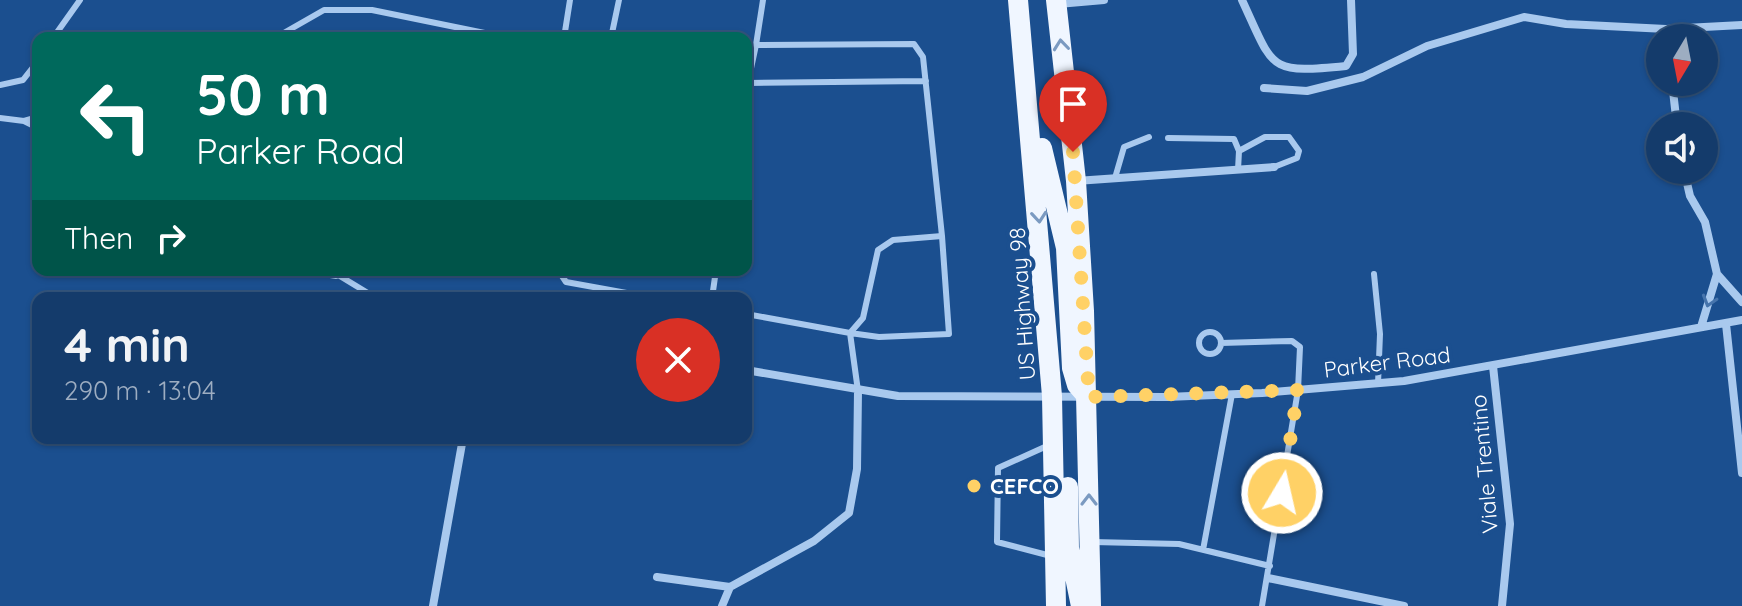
<!DOCTYPE html>
<meta charset="utf-8">
<style>
:root{--surface:#143b6b;--page:#214673;--text:#f1f3f6;--muted:#9dadc1;--line:#33557e}
body{margin:0;font-family:Quicksand,sans-serif;background:var(--page);color:var(--text);height:100vh;display:flex;flex-direction:column;font-size:30px;white-space:nowrap}
*{box-sizing:border-box;margin:0}
p{font-size:26px;color:var(--muted)}
.icon{flex:none;width:44px;height:44px;fill:none;stroke:currentColor;stroke-width:2;stroke-linecap:round;stroke-linejoin:round}
.map{position:relative;flex:1;overflow:hidden}
.side{position:absolute;left:32px;top:292px;width:720px;height:152px;display:flex;flex-direction:column;background:var(--surface);border-radius:16px;box-shadow:0 2px 6px #0004,0 0 0 2px var(--line)}
.side>*{flex:none}
.guide{position:absolute;left:32px;top:32px;width:720px;height:244px;border-radius:16px;box-shadow:0 2px 6px #0004,0 0 0 2px var(--line);background:#00695c;color:#fff;overflow:hidden}
.needle{width:52px;rotate:190deg}
.controls{position:absolute;left:1646px;top:24px;display:grid;gap:16px}
.controls a{display:grid;place-items:center;width:72px;height:72px;border-radius:50%;background:var(--surface);box-shadow:0 2px 6px #0004,0 0 0 2px var(--line);font-size:40px}
.pin{position:absolute;display:grid;place-items:center;width:68px;height:68px;color:#fff;margin:-82px -34px;border-radius:50% 50% 50% 0;rotate:-45deg;box-shadow:0 0 8px #0007}
.pin .icon{rotate:45deg}
.me{position:absolute;width:88px;margin:-44px;rotate:9deg;stroke-linejoin:round;filter:drop-shadow(0 0 6px #0008)}
.turn{display:flex;align-items:center;gap:28px;height:168px;padding:0 32px;font-size:36px}
.turn .icon{width:104px;height:104px;stroke-width:2.5}
.turn b{display:block;font-size:56px;line-height:68px}
.then{display:flex;align-items:center;height:76px;padding:0 32px;background:#0003;gap:16px;font-size:30px}
.round{display:grid;place-items:center;flex:none;width:84px;height:84px;border-radius:42px;background:var(--page)}
.summary{display:flex;align-items:center;justify-content:space-between;height:136px;padding:0 32px}
h1{font-size:48px;font-weight:800;line-height:60px}
.map>svg:first-child{display:block}
</style>
<div class="map">
<svg width="1742" height="606" viewBox="0 0 1742 606">
<rect width="100%" height="100%" fill="#1b4f8f"/>
<g fill="none" stroke-linecap="round" stroke-linejoin="round">
<!-- service -->
<path stroke="#a9c9ee" stroke-width="6" d="M53,38L80,0
M275,38L324,10H372L509,38
M564,38L570,0
M611,38L619,0
M756,45L763,0
M748,83L926,81
M0,85L23,80L38,61
M746,92L756,45L914,44L923,57L942,236L893,240L878,250L863,318L850,333
M0,118L24,121L38,128
M24,121L38,117
M1168,138L1234,139L1239,151L1238,170
M1239,151L1265,137H1289L1299,151L1297,158L1274,167
M1115,178L1124,147L1149,137
M302,270L336,276
M330,270L376,298
M558,270L566,282L654,298
M1374,274L1380,334L1378,384
M712,298L716,270
M746,314L850,333L858,391
M1199 343a11 11 0 1 1 22 0a11 11 0 1 1-22 0Z
M850,333L879,337L949,334L942,236
M1221,343L1292,341L1300,347L1298,390L1262,606
M1047,446L998,468L997,542L1051,556
M1093,542L1179,544L1270,566
M1203,550L1232,394"/>
<!-- minor -->
<path stroke="#a9c9ee" stroke-width="8" d="M1242,0C1274,69 1267,74 1346,66L1353,54L1351,0
M1058,4L1104,0
M1672,82L1677,126
M1264,88L1307,91L1363,77L1427,46L1524,17L1566,24L1666,29L1742,25
M1684,170L1690,196L1705,222L1717,274L1742,302
M1076,181L1274,167
M1726,324L1742,473
M1701,327L1717,274
M1493,366L1510,524L1502,606
M746,370L898,396L1167,397L1262,393L1404,381L1742,320
M657,577L730,587
M1268,578L1404,606
M433,606L463,438
M722,606L730,587L814,541L849,513L857,469L858,391"/>
<!-- primary -->
<path stroke="#f0f6ff" stroke-width="20" d="M1018,0L1052,396L1056,606
M1056,0L1076,181L1084,311L1091,606
M1042,148L1066,248L1072,368L1077,385L1084,393
M1068,487L1069,548L1081,606"/>
</g>
<!-- one-way arrows -->
<defs><path id="oneway-chevron" d="M-2-3.5L2.5 0L-2 3.5" fill="none" stroke-width="1.6" stroke-linecap="round" stroke-linejoin="round" transform="scale(2)"/></defs>
<g stroke="#7b9ac1">
<use href="#oneway-chevron" transform="translate(1061 45) rotate(-96)"/>
<use href="#oneway-chevron" transform="translate(1039 217) rotate(85)"/>
<use href="#oneway-chevron" transform="translate(1089 500) rotate(-90)"/>
</g>
<use stroke="#4674ac" href="#oneway-chevron" transform="translate(1709 301) rotate(107)"/>
<g fill="none" stroke-linecap="round" stroke-linejoin="round">
<!-- route -->
<path stroke="#ffd166" stroke-width="14" stroke-dasharray="0 25.2" d="M1073,152L1089,397L1298,390L1282,493"/>
</g>
<!-- markers -->
<circle fill="#ffd166" stroke="#1b4f8f" stroke-width="3" cx="974" cy="486" r="8"/>
<g text-anchor="middle" stroke-width="8" stroke-linejoin="round" paint-order="stroke">
<!-- street labels -->
<g font-size="22" fill="#fff" stroke="#1b4f8f">
<text transform="translate(1022 304) rotate(-94)" y="8">US Highway 98</text>
<text transform="translate(1387 362) rotate(-7)" y="8">Parker Road</text>
<text transform="translate(1484 464) rotate(-95)" y="8">Viale Trentino</text>
</g>
<!-- poi labels -->
<g font-size="22" font-weight="bold" fill="#fff" stroke="#1b4f8f" text-anchor="start">
<text x="990" y="494">CEFCO</text>
</g>
</g>
</svg>
<div class="controls">
<a><svg class="needle" viewBox="-14 -14 28 28"><path d="M0-13l5 13h-10z" fill="#e53935"/><path d="M0 13l5-13h-10z" fill="#9dadc1"/></svg></a>
<a><svg class="icon" aria-label="sound" viewBox="0 0 24 24"><path d="M4 9h4l5-4v14l-5-4H4zM17 9q2 3 0 6"/></svg></a>
</div>
<div class="pin" style="left:1073px;top:152px;background:#d93025"><svg class="icon" aria-label="arrive" viewBox="0 0 24 24"><path d="M6 21V4h12l-3 4 3 4H6"/></svg></div>
<svg class="me" style="left:1282px;top:493px" viewBox="-20 -20 40 40"><circle r="17" fill="#ffd166" stroke="#fff" stroke-width="3"/><path d="M0-11L8 9 0 5-8 9z" fill="#fff"/></svg>
<div class="guide">
<div class="turn"><svg class="icon" aria-label="left" viewBox="0 0 24 24"><path d="M17 20v-9H6M10 6l-5 5 5 5"/></svg><div><b>50 m</b>Parker Road</div></div>
<div class="then">Then<svg class="icon" aria-label="right" viewBox="0 0 24 24"><path d="M7 20v-9h11M14 6l5 5-5 5"/></svg></div>
</div>
<section class="side">
<div class="summary"><div><h1>4 min</h1><p>290 m · 13:04</p></div><a class="round" style="background:#d93025;color:#fff"><svg class="icon" aria-label="close" viewBox="0 0 24 24"><path d="M6 6l12 12M18 6L6 18"/></svg></a></div>
</section>
</div>
